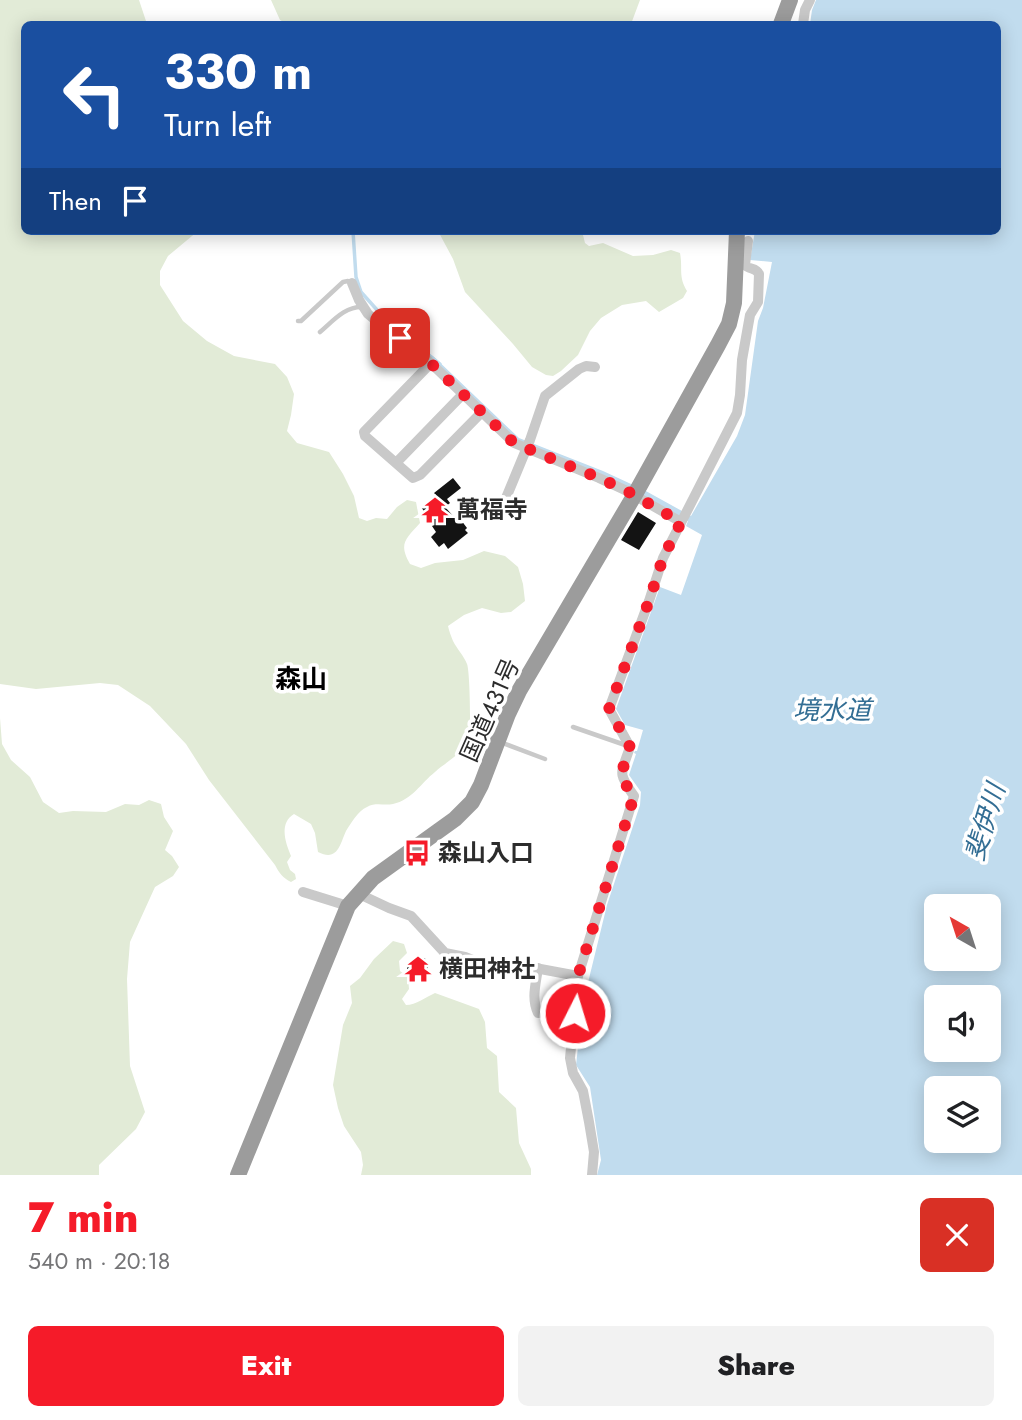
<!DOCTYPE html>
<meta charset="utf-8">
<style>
:root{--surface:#fff;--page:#f2f2f2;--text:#202124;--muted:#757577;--accent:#f51b29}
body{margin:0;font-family:Jost,"Noto Sans JP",sans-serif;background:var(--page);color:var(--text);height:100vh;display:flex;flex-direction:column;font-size:26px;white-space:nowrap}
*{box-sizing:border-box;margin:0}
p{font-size:23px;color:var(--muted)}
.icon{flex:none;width:38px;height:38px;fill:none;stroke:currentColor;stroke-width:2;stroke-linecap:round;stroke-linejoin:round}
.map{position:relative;height:1175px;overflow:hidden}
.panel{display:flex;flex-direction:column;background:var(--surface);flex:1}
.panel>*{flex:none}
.hud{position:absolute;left:21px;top:21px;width:980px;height:214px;border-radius:10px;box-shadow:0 4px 18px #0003;background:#1a4fa0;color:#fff;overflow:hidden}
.needle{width:46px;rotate:321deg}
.controls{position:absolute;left:924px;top:894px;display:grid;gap:14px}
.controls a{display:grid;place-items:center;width:77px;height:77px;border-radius:10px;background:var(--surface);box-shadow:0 4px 18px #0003;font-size:35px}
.pin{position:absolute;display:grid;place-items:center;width:60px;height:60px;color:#fff;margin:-30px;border-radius:14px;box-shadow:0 4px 10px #0006}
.me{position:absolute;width:77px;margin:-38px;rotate:5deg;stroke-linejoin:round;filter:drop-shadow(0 0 5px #0008)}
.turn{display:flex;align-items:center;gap:24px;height:147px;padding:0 28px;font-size:32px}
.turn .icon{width:91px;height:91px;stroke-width:2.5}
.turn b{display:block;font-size:49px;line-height:60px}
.then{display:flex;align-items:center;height:66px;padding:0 28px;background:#0003;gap:14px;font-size:26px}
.round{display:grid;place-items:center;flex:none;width:74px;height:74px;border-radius:10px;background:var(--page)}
.headline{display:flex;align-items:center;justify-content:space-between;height:119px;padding:0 28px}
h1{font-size:42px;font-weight:800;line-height:52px;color:var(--accent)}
.button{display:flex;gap:14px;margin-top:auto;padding:14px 28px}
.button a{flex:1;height:80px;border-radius:10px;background:var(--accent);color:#fff;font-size:28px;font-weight:800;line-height:80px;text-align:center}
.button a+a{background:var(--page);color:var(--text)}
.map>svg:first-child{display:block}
</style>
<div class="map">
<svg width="1022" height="1175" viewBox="0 0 1022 1175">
<rect width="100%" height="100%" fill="#fff"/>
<!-- green -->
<path fill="#e2ebd7" d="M0,0H139L147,24H24V231H198L168,256L160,271V285L183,321L207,341L234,356L275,364L287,377L294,394L291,415L287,431L297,443L329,452L343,474L354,496L359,518L367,521L376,518L387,519L397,507L407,500L416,502L420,523C406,539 398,543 410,564L421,568L435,563L463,560L484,551L505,556L518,567L523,584L525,601L511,612L501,613L482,608L464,615L448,626C449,631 451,636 453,641C457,649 464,656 467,664C470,671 471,732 469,739C463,754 447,761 435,772C421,783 412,800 393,804C384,806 376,802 367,807C358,811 351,823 346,831C340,844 338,862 318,852L315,833L311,824L294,814C279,823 285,842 291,856L287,862L290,870L295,874L296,879L291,882C283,878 279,873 275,865L209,780L186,744L150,706L118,685L100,683L36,689L0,684Z
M271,0H640L631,24H287L280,20Z
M438,231H582L585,243L589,246L603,243L633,256L653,255L671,250L680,253C683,269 678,276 687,291L683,298L659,312L646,301L622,305L601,318L590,331L578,355L561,371L553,376L546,375L532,367L513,344L465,292L453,259Z
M0,718L2,744L11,760L30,777L43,802L59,813L73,811L106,812L125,804L139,805L149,800L161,804L164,817L173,831L165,850L172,856L179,867L173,876L155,887L130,942L127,979L130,1066L145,1112L136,1129L99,1165V1175H0Z
M393,941L404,944L407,953L399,961L400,971L408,977L409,989L402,999L406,1005C416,1005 426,997 435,993L479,1009L485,1022L487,1048L497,1056L499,1092L516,1108L519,1143L531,1169V1175H361L363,1165L361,1152L344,1126L338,1108L333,1085L343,1025L352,1003L350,986L360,978L374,959Z"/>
<!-- water -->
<path fill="#c1dcee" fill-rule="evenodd" d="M816,0H1022V1175H597L601,1160L590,1087L576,1065L583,1003L607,905L640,805L641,792L629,775L636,754L634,753L635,751H637L643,730L625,725L616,709L660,587L681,595L702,535L686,526L688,521L517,442L444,371L432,355L519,438L603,471L644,490L691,516L737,436L745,415L758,321L763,308L772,262L750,260L755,231H998V24H810L812,10ZM936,906H989V959H936ZM936,998H989V1050H936ZM936,1088H989V1141H936Z"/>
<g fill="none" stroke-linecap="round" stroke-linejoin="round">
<!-- stream -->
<path stroke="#c1dcee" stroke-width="3.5" d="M353,231L356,277L361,292L395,330
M424,351L440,364"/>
</g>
<!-- building -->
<path fill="#131313" d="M453,478L461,488L447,499L450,503L445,507L455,518L458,516L467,528L465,530L468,533L448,549L444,543L439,547L431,537L436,532L432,526L434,525L421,507L436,495L434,493Z
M638,512L656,523L639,550L621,540Z
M425,958L426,964H428L427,976L418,977V972L407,973V966L416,965L415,959Z"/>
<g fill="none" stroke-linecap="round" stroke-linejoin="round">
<!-- service -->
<path stroke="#c9c9c9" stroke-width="4.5" d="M298,321H301L343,282L348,281L351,283
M320,332C333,321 345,306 363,307
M573,727L628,746
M500,742L545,759"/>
<!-- minor -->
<path stroke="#c9c9c9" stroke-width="10" d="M803,24L805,10L810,0
M352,283L359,300L368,314L385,328L415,348L514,443L599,478L627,491L681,522
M431,363L364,432L365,436L413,478L420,475L482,412
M396,463L463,394
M506,498L530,440L545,396L579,369L586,366L595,367
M303,892L348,906
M357,893L389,908L411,916L445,953L465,957L475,961L519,965L578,976
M538,968C536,983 531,999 538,1013L575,1012
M592,1175L594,1152L589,1122L583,1091L573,1073L570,1058L578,976L634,796C617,772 621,774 630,747L609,709L649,601L663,558L737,413L740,395L742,360L750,315L758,302L759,274C756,267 749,270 745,265L748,241"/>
<!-- trunk -->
<path stroke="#9c9c9c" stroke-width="16" d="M781,24L790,0
M238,1175L348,906L373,878L455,819L472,802L481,785L508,714L519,691L634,496L718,345L729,324L734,303L737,231"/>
</g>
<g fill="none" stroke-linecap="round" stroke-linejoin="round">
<!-- route -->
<path stroke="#f51b29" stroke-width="12" stroke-dasharray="0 21.6" d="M400,338L415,348L514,443L599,478L627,491L681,522L663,558L649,601L609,709L630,747L621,774L623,781L634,796L578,976L575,1013"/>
</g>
<!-- icons -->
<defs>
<g id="temple-bare" transform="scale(2.1)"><path d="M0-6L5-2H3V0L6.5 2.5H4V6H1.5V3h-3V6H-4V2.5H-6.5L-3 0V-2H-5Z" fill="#f51b29" stroke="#fff" stroke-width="2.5" paint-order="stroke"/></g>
<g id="bus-bare" transform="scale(2.1)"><path d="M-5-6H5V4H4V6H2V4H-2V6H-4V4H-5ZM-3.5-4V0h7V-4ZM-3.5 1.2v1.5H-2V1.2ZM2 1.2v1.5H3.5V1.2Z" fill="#f51b29" stroke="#fff" stroke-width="2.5" paint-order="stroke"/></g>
</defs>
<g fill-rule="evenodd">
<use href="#temple-bare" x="435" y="510"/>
<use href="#bus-bare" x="417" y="853"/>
<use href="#temple-bare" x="418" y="969"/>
</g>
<g text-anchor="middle" stroke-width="7" stroke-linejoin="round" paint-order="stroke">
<!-- poi labels -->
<g font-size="24" font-weight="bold" fill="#2c2c2c" stroke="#fff" text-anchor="start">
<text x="456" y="518">萬福寺</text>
<text x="438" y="861">森山入口</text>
<text x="439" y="977">横田神社</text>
</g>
<!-- street labels -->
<g font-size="24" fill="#2c2c2c" stroke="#fff">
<text transform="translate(490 710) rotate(-66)" y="8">国道431号</text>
</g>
<!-- neighbourhood labels -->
<g font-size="26" font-weight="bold" fill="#000" stroke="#fff">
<text x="301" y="688">森山</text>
</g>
<!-- water labels -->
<g font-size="26" font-style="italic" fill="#336e94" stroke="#fff">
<text x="832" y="719">境水道</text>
<text transform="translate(985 822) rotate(-73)" y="9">斐伊川</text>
</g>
</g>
</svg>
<div class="controls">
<a><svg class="needle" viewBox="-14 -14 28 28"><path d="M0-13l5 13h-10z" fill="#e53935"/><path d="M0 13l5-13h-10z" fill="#757577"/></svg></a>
<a><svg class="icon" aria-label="sound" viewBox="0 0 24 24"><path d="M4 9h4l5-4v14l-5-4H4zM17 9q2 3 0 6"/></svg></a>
<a><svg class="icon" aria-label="layers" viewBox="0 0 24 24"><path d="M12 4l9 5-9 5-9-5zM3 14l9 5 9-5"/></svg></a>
</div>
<div class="pin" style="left:400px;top:338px;background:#d93025"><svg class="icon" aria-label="arrive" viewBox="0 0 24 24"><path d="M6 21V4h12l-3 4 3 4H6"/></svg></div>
<svg class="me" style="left:575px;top:1013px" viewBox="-20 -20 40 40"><circle r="17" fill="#f51b29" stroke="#fff" stroke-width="3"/><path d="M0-11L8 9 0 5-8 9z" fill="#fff"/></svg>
<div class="hud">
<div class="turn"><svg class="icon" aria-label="left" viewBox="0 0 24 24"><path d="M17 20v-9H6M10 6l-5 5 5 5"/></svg><div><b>330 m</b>Turn left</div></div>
<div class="then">Then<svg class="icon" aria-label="arrive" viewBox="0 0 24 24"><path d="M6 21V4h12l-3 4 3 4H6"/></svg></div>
</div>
</div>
<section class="panel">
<div class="headline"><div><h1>7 min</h1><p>540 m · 20:18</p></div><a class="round" style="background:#d93025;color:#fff"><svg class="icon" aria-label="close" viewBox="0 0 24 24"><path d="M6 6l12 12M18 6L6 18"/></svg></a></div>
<div class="button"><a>Exit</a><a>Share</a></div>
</section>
